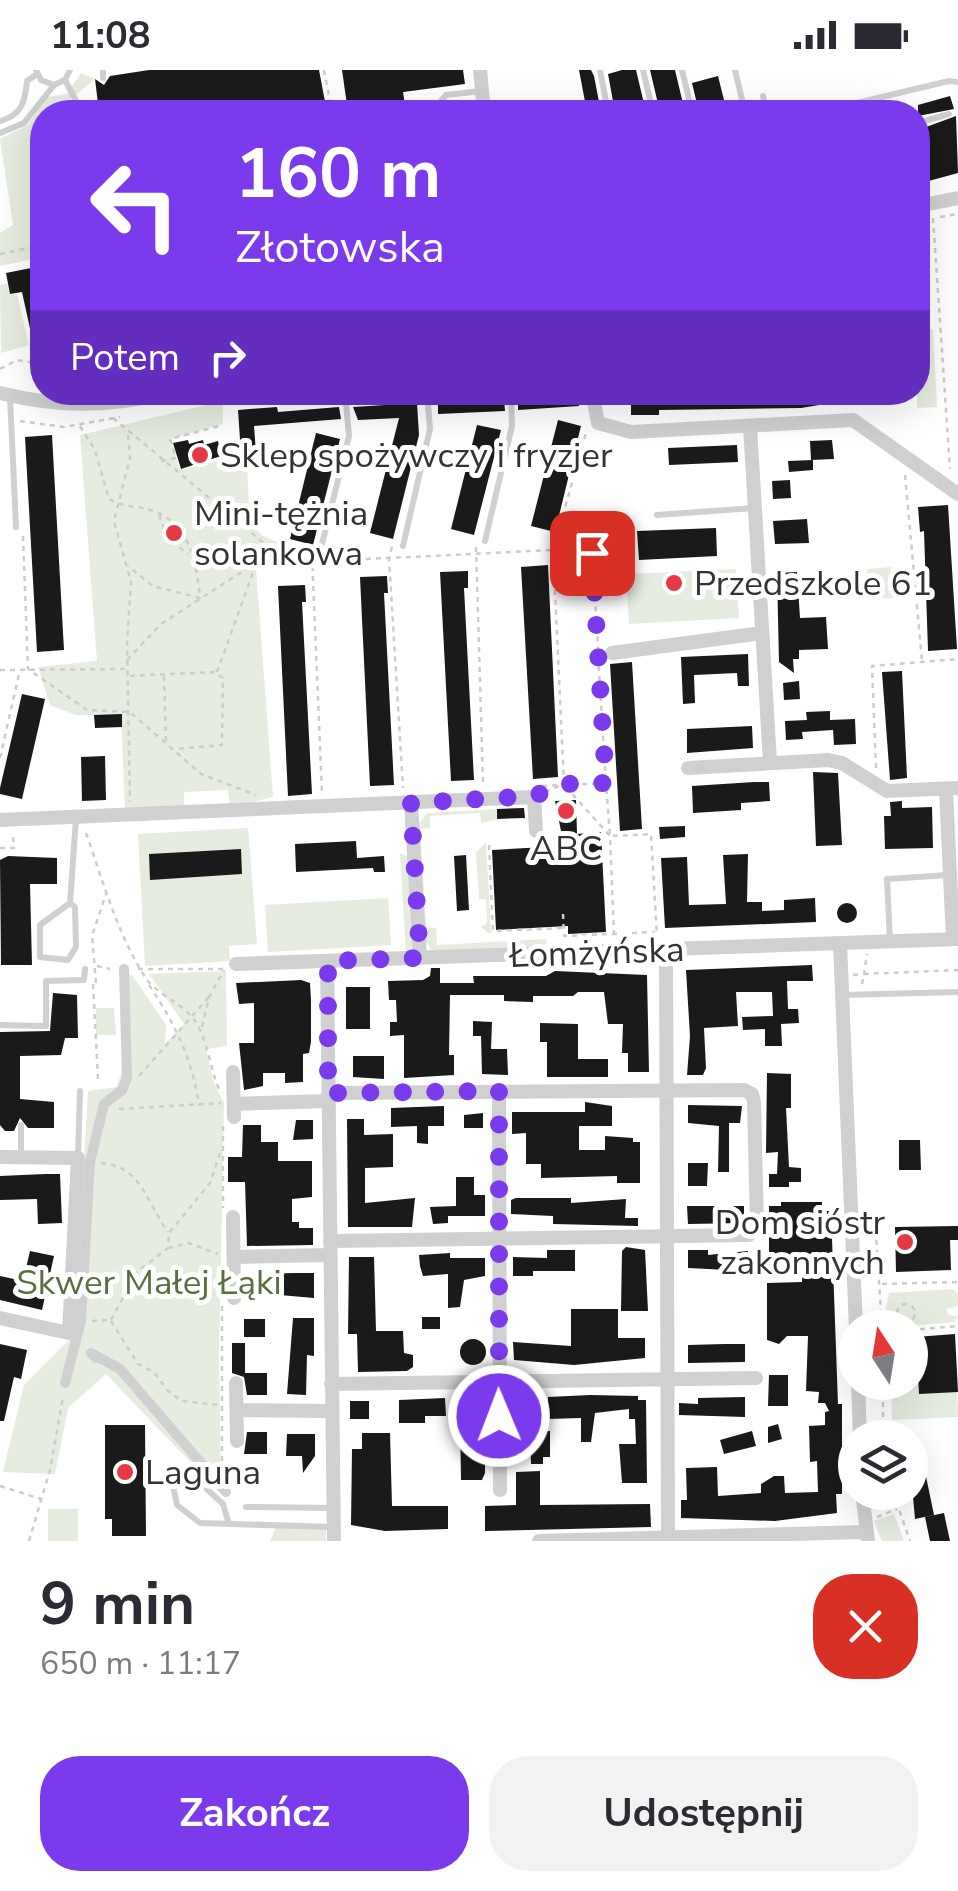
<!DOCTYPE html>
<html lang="pl">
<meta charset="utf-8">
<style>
:root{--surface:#fff;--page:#f2f2f3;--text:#2b2b33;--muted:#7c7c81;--accent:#7c3aed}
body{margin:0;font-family:"Nunito Sans",sans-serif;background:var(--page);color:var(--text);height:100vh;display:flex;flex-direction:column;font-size:38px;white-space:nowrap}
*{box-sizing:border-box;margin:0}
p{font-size:32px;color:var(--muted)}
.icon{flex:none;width:55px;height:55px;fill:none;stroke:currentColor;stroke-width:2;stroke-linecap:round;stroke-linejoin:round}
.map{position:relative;height:1471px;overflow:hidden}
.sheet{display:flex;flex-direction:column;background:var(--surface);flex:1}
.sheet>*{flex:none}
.banner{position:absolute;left:30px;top:30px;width:900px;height:305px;border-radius:40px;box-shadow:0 10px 40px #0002;background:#7c3aed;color:#fff;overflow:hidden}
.needle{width:65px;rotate:348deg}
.tools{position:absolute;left:838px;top:1240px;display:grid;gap:20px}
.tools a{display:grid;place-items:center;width:90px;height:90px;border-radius:50%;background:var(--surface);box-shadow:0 10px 40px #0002;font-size:50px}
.pin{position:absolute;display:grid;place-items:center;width:85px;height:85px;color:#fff;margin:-42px;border-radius:20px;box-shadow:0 5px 15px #0006}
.me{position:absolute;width:110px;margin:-55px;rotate:359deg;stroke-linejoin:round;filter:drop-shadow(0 0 8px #0008)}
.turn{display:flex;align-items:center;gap:35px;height:210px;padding:0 40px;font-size:45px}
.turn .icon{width:130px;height:130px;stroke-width:2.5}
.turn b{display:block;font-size:70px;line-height:85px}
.then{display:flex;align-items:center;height:95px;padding:0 40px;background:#0003;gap:20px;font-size:38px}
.round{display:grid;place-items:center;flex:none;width:105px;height:105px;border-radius:40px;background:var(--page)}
.headline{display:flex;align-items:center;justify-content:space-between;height:170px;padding:0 40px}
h1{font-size:60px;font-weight:700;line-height:75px}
.cta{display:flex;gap:20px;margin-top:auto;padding:20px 40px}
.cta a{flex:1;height:115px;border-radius:40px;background:var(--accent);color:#fff;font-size:40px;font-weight:700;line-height:115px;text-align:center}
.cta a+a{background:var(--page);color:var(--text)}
.status{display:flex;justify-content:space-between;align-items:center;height:70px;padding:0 50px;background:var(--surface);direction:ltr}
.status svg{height:28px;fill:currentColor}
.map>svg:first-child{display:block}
</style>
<div class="status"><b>11:08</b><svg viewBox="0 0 49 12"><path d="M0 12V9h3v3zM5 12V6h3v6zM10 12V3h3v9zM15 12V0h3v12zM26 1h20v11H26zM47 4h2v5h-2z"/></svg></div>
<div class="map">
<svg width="958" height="1471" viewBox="0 0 958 1471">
<rect width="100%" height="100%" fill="#fff"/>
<!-- green -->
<path fill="#e6ecdf" d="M81,3L95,9L67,32L72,42H42V187L0,196V163L13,155L0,69L28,55L47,27L67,24Z
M7,213L10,225L17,224L29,275L1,283L0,215Z
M933,259L937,337L917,338L918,260Z
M223,331V354L171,369L180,400L225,389L247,396C251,463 242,464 310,481L307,497L256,499L273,727L230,738L228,720L184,722V740L125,738L121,645H76L50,635L38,597L97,591L80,365Z
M891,497L893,528L869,529L867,499Z
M736,499L739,548L629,554L626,504Z
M497,739V749L481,753L480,743L430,746V758L420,759L426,857L436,858L437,875L546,869L547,873L541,877L432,881L425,870L418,755L427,743Z
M248,758L257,874L229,876L230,891L145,896L138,764Z
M486,772L491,863H488L481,857L487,853L486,829H479L476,783Z
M400,783L409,787L414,875L406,883Z
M388,828L391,875L268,882L265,835Z
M226,901L227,976L206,979L214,1013L224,1033L219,1285L221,1415L218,1413V1421L106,1304L68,1338L55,1404L3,1402L24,1315L74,1265L88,1021L117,1017L131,968L120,906L132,905L166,955L165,974L184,954L149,904Z
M96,938H114L116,965H96Z
M952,1219L958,1223V1236L947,1239L948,1245L958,1246L955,1252L897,1257L887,1253L886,1246L896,1245L885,1242L889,1223Z
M955,1264L958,1347L892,1350L891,1313L910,1312V1290Z
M48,1439H78V1471H48Z
M894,1444L904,1471H882L874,1451Z
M277,1455L326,1457V1471H270Z"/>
<!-- building -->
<path fill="#1a1a1a" d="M149,0H319L327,42H99L95,9L104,15L110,6Z
M342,0H463L465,14L403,22L406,42H348Z
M579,0H591L594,6L601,42H587Z
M622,0H636L646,42H615L608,4Z
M650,0H675L685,42H660Z
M718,6L727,42H699L692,13Z
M950,26L954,39L918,46V35Z
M956,46L958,103L925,112L918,89V60Z
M41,196L42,294L38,295L22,222L10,224L6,203Z
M603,322H830L831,333L801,338L659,340V345H631V333L605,334Z
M578,323L579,336L518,340V327Z
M504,328L505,341L438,344V331Z
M417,333L419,365L393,469L370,463L399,348L358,350L353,337Z
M277,337L278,342L339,337L341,349L254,356L256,383L241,384L238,340Z
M558,350L581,356L555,462L531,456Z
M477,355L501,360L474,465L451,459Z
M316,363L340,369L313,475L290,469Z
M52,365L64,580L37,582L25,367Z
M188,370L189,374L203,370L204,375L218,371L221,386L181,399L173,373Z
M832,370L834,389L811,390L810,371Z
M737,375L738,392L669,395L668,378Z
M813,390V400L789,402L788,391Z
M790,410L791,428L773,429L772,411Z
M948,435L957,579L928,581L924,461L920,462L918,437Z
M807,449L809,473L775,474L773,451Z
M716,458L717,486L639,490L637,461Z
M548,495L558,707L533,709L521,497Z
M468,501V518H464L474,710L451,711L440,502Z
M797,502L800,548L826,547L828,579L799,580V589H793L794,603L779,592L777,503Z
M387,506L388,523H384L394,715L370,716L360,507Z
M305,515L306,532H302L312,724L288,726L278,516Z
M748,584L749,616H738L737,603L694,605L695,633L683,634L681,587Z
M632,592L642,759L620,761L610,594Z
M902,601L907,708L890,710L882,602Z
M799,611L800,629L784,630L783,613Z
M22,624L45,629L22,729L0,724V718Z
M830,641V650L855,649L856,674L834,675L833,660L802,662L803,669L786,670L785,651L807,650L806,642Z
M122,644V657L95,658L94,645Z
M752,656L753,678L687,683V659Z
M105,686L106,730L82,731L81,687Z
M813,702L838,703L842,775L816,776Z
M754,712H769L770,731L741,733V740L693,743L692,716Z
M576,730L577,764L601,762L606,862L568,864V856L496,860L492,780L564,776L555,731Z
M902,731V738L932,737L933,778L885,779L884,746H891L890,732Z
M524,738L525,748L497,749V739Z
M685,756V767L660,769L659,757Z
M356,771L357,788L384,786L385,802H374L373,798L296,802L295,774Z
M241,779L242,804L150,810L149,784Z
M748,784L747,832H762V841L784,840V830L815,828L816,852L665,858L661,788L687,787L689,835L726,834L723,785Z
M466,785L469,840L457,841L454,786Z
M8,786L57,788V814H30L32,895H1L0,790Z
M837 843a10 10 0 1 1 20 0a10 10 0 1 1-20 0Z
M812,895L813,911H787L788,939H798L799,953L781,954L782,976H765V959L743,960L742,947L773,946L772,922H736L738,956L704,958L706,998L703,1005H687L690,966L686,900Z
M431,898H440V913H474L473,906H546L555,901L647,905L649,1002H628V983H622L623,954H608L604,922H578L573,926H533V932L504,931V925H450L449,985H454V1005L404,1008V965L390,966V952H397L396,930H389L388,911L423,910L430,906Z
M301,910L310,913L311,930V972L309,983L303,984V1012L285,1013V1003H263V1016L244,1020L239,973H254V933L239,934L236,913Z
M346,917H370V959H346Z
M53,923L77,925L78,968H65L61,985L20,986V1029L54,1032V1058H28L20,1048L14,1061H5L0,1055V962L50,961Z
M473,951L492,952L491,979H507L508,1005L482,1004L481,966H473Z
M540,953L578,954V989H608V1007H547V972H540Z
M353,986H384V1009L353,1007Z
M767,1003L791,1004V1038H786L789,1097L801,1098V1112H789V1117H769V1104H777L778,1082L766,1083Z
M585,1032L612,1036V1056H579V1080H605V1066L633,1068V1072H640V1113H617V1106L541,1108V1094H526V1063L512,1064V1042H585Z
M688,1035L742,1036L740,1053H729V1102H718L719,1056L688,1053Z
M444,1036V1056H428V1074L417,1073V1056L391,1057V1038Z
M483,1043V1058H464V1045Z
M347,1049H364V1065L393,1064V1097L365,1098V1133L415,1128L412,1157H348Z
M296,1050H313V1069L293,1070Z
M243,1055H261V1072H278V1091H312V1127L292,1129V1152H299V1158H313V1175L247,1176L245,1112H228V1087H242Z
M899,1070H920L921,1100H899Z
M688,1093H708L707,1116H688Z
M45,1104H60L62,1153L38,1154L37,1129L0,1130V1106Z
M456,1107H474V1125H485V1146H448V1153L433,1154L430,1137L456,1136Z
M571,1128V1133L626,1129L625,1148H638V1156L553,1154V1146L511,1144V1130L516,1128Z
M781,1132H822V1141H831L838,1334H842V1424H836L837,1443L775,1451L681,1448V1430H687L686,1398L717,1397L718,1426L761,1423V1414L774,1406H784L785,1423L818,1422L817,1391L810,1392L809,1356L825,1355V1342L829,1341L825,1333H818L819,1322L806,1321L808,1266H787L779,1274L767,1270V1213L802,1212L803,1190H774V1182H769V1136H781Z
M687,1136H744V1153L688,1154Z
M958,1156V1170H950L951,1200L896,1202L895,1157Z
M626,1177L645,1180L648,1241H621L622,1181Z
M547,1180H575V1201H533V1206H513V1187L547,1188Z
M688,1180H708V1185L748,1181L747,1201L688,1198Z
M30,1181L54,1186L42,1240L0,1230V1206L23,1211Z
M450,1183V1188H485V1206L464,1210L460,1237L448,1238V1204L423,1206L420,1196L419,1185Z
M349,1187H374L376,1261H403L404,1283L413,1285V1297L407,1301L358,1302L357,1264H348Z
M297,1203H314V1228L245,1222L244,1204Z
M571,1239H618V1268H645V1288L574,1295L514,1290L513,1272L571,1276Z
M422,1247H440V1259H422Z
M293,1248H314V1286L307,1285L306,1325L287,1324Z
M244,1249H265V1267H244Z
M955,1264L958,1322L919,1324L916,1267Z
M460 1282a13 13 0 1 1 26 0a13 13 0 1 1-26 0Z
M232,1273H245V1303H267V1325H247L244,1307L232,1303Z
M0,1274L27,1280L21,1309L14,1307L4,1351H0Z
M725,1274H745V1292L688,1293V1275Z
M769,1305H788V1336H768Z
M590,1325L638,1326V1330H646L647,1413H622L619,1374H636L635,1349H629V1339L595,1343L591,1372H581V1348L548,1349V1327Z
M745,1327V1347L679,1345V1333L698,1334V1328Z
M445,1328L446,1346H425V1353H399V1330Z
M477,1330L487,1333V1350H478V1382L485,1389V1403L482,1410H461L460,1349H468L467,1332Z
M350,1331H369V1349H350Z
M778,1354L782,1369L768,1373V1357Z
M105,1355H145L146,1466H112V1449H105Z
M530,1361H550V1387H543V1394H531Z
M752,1361L756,1376L724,1384L720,1370Z
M247,1362H267V1384H244Z
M362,1363H390L392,1436H448V1459L385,1461L351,1455L352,1379H362Z
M287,1364H315V1386L303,1403L302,1386H286Z
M923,1392L934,1445L915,1449L910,1394Z
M540,1401V1435L650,1434L651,1457L485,1461V1436L516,1435V1402Z
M944,1443L950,1471H930L925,1447Z"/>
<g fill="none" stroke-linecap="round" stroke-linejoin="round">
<!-- path -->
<path stroke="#cdcdcd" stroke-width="2.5" stroke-dasharray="5 5" stroke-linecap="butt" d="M324,0L332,42
M940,147L958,144
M933,148L950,399
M0,184L42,175
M0,299L17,290L42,294
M847,322L848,334
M181,332L218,322
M113,348L289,494
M20,351L64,357L120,347
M80,356L95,380L109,429C120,436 135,436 147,439C189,450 196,489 200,528L153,516L128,496
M128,365L130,388L114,451L131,512L127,574L130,732
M161,391L176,388L170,369L223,355
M905,405L922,591
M159,445L167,468L188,484
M23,466L28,599L87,640L130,642L201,704L256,725
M392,477L389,488L403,718
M476,477L483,713
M312,486L322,723
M326,491L553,480L592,483L598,578
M598,586L606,713
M127,590L161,554L248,498L318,492
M0,600L126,599
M217,602L255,497
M130,606L214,602L223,608L222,675L175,679
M164,606L166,673
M0,688L20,600
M876,698L872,596L958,589
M542,716L606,713L610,766L651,764L657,867
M566,717L610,766L614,864
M545,722L564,714L553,480L586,363
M86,763C103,811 117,863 145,907C153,921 179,932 192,947C208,967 209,996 219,1019
M489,775L493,861L564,858
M0,778H14L13,765
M563,844L564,866L655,862
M97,896L110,899
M138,899H225
M853,905L864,904L867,884
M96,913L92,866L106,824
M93,914L98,1009
M862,914L864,904L958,900
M149,915C175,954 192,988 199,1035
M202,957L209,927L224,900
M139,1006L209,927
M119,1039L221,1033
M223,1056V1138
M101,1093C142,1096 147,1134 168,1162
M865,1155L876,1164L882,1258
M168,1178L189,1173L218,1184
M882,1214L958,1212
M897 1243a9 9 0 1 1 18 0a9 9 0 1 1-18 0Z
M222,1236V1398
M111,1250L137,1202L168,1178L169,1163L210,1113L221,1080
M92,1251L109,1250
M111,1251L138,1294L154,1302L168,1321L182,1331L219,1335
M910,1260L958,1256
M883,1312V1368
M0,1416L41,1429
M893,1422L910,1471
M877,1447L897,1439
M29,1471L50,1400L63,1327"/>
<!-- service -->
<path stroke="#d0d0d0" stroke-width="6" d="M36,0L41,10L54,15L65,10L70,0
M103,0V8
M600,0L608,42
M643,0L653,42
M682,0L692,42
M735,0L745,42
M65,10L82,42
M763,26L767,42
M432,42L446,25L481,21
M819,42L949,11L958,12
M0,51C22,45 25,32 27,11L37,4
M918,53L949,44
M0,63L24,53L54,15
M918,114L923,133
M10,327L16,457
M279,331L409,322
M657,445L754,438
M485,471L512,356L511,322
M403,476L430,359L427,322
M320,482L349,366L345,322
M70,833L75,837L76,877L68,890L40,887V855L70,833L76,749
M890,871L887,809L948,805
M843,925L958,922
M0,955L46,956V911L84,910L85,899
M21,1055V1086
M78,1086L80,1021
M246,1437L332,1438
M229,1454L223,1434L196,1409L173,1416L177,1435L200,1453L333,1457"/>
<!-- pedestrian -->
<path stroke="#d0d0d0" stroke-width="10" d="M96,1288L91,1283L120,1299L226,1422
M65,1313L81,1251L90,1092L104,1034L122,1020L127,1008L124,899"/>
<!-- minor -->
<path stroke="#d0d0d0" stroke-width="14" d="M480,0L484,42
M918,136L958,128
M592,322L598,353L631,362L853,350L958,424
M0,323C61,338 110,337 172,322
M750,356L770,692
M612,583L762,563
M688,698L828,690L842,693L887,721L958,718
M946,719L953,869
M411,733L420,888
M0,750L534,727L536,761
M840,874L856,1258
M666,880L668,1468
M327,891L334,1471
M236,894L958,869
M233,1002L234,1047
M499,1021L500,1420
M328,1023L744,1020L752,1024L754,1032L757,1155L749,1165L330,1171
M234,1034L328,1031
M0,1087L78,1088L69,1263L0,1248
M233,1147L234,1228
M234,1187L330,1185
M858,1312L860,1368
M236,1313L237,1371
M331,1314L756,1308
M237,1340L331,1341
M862,1422L868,1471
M539,1471L864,1462"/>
</g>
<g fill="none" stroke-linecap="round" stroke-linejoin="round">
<!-- route -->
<path stroke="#7c3aed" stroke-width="18" stroke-dasharray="0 32.4" d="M499,1346V1021L328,1023V891L420,888L411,733L534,726L564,714L606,713L592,483"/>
</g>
<!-- markers -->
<g fill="#e63946" stroke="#fff" stroke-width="4">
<circle cx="200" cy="385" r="10"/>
<circle cx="174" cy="463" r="10"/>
<circle cx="674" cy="513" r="10"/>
<circle cx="566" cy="741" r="10"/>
<circle cx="905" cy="1172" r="10"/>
<circle cx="125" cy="1402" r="10"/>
</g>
<g text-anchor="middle" stroke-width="10" stroke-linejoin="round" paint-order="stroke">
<!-- poi labels -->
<g font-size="35" fill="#333" stroke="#fff" text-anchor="start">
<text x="220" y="397">Sklep spożywczy i fryzjer</text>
<text x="194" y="455">Mini-tężnia<tspan x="194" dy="40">solankowa</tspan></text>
<text x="694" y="525">Przedszkole 61</text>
<text x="566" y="790" text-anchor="middle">ABC</text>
<text x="885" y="1164" text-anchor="end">Dom sióstr<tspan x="885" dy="40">zakonnych</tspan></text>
<text x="145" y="1414">Laguna</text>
</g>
<!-- street labels -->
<g font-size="35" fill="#333" stroke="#fff">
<text transform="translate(597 882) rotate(-2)" y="12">Łomżyńska</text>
</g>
<!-- park labels -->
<g font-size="35" fill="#56703f" stroke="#fff">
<text x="149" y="1224">Skwer Małej Łąki</text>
</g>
</g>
</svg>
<div class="tools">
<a><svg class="needle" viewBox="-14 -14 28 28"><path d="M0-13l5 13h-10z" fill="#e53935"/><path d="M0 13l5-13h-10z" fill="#7c7c81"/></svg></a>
<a><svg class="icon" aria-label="layers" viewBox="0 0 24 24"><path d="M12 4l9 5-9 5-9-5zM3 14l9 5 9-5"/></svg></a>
</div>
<div class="pin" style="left:592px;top:483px;background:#d93025"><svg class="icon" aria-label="arrive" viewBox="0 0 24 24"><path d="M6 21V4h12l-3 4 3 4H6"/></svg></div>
<svg class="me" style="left:499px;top:1346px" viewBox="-20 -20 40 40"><circle r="17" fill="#7c3aed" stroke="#fff" stroke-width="3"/><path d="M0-11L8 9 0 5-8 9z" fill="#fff"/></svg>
<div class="banner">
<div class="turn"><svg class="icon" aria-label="left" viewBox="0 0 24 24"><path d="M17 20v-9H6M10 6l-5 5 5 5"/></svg><div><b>160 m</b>Złotowska</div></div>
<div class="then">Potem<svg class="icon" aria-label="right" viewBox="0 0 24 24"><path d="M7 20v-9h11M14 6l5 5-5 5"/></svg></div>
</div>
</div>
<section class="sheet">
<div class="headline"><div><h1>9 min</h1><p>650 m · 11:17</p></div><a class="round" style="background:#d93025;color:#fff"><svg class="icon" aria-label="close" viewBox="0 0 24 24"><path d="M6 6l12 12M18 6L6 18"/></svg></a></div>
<div class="cta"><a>Zakończ</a><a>Udostępnij</a></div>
</section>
